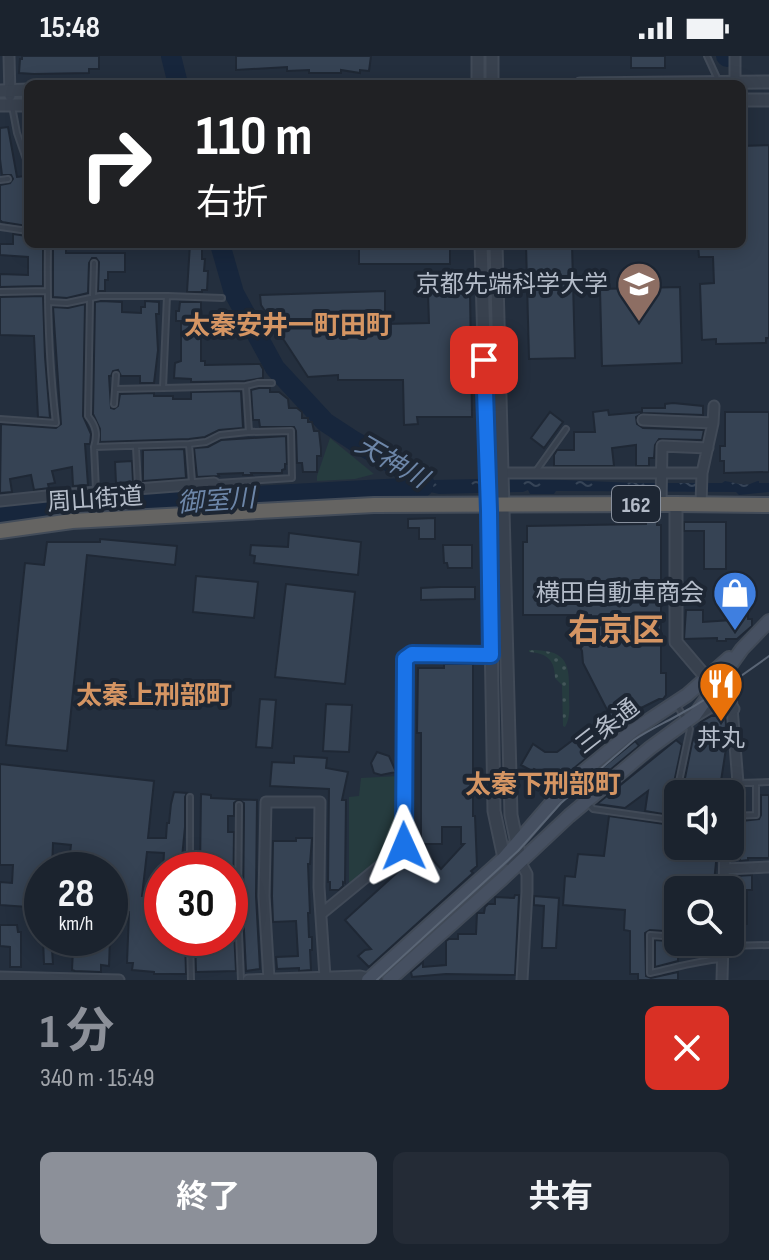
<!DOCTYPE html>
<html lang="ja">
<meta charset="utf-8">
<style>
:root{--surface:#1b232e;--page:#242b36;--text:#f1f3f6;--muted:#a0a4aa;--line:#39404a;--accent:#8c9099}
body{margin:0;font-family:"Sofia Sans Condensed","Noto Sans JP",sans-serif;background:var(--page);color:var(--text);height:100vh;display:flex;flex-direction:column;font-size:30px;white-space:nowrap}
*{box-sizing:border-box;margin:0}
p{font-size:26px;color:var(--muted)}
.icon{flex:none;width:44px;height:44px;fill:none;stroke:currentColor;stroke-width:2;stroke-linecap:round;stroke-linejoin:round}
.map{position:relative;height:924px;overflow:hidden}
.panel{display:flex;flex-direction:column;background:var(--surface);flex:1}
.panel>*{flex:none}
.hud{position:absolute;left:24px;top:24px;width:722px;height:168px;border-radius:12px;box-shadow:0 4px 20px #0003,0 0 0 2px var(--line);background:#202124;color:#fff;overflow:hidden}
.tools{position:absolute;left:664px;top:724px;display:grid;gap:16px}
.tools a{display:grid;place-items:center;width:80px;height:80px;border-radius:12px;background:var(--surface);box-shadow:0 4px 20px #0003,0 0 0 2px var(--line);font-size:40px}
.speed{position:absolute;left:24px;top:796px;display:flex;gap:16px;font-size:40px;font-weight:700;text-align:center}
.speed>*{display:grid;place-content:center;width:104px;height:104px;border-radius:50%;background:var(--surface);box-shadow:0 4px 20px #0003,0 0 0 2px var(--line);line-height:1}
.speed small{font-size:20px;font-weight:400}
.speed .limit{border:12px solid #d22;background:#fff;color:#111}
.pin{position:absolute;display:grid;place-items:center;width:68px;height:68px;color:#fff;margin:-34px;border-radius:16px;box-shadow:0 4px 12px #0006}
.me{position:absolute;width:88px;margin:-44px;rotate:359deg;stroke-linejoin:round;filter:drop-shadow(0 0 6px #0008)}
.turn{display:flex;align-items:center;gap:28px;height:168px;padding:0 40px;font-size:36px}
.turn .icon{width:104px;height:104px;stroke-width:2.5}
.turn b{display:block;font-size:56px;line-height:68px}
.round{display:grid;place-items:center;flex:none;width:84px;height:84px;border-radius:12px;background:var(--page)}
.head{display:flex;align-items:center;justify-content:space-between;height:136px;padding:0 40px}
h1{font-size:48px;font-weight:700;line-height:60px;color:var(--accent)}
.cta{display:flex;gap:16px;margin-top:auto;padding:16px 40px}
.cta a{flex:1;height:92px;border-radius:12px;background:var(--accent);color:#fff;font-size:32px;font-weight:700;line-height:92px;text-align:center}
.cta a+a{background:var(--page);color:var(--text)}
.status{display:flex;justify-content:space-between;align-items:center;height:56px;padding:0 40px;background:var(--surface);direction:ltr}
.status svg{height:22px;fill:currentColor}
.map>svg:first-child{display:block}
</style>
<div class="status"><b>15:48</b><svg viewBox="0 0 49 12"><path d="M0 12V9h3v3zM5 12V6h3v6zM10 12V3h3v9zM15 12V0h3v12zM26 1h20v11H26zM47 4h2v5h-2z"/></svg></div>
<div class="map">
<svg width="769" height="924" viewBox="0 0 769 924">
<defs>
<pattern id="grass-dots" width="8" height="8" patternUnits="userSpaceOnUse" patternTransform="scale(2)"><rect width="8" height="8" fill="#263c3f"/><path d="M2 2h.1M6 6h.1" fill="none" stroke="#435659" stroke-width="1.8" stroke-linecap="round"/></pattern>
<pattern id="water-ripples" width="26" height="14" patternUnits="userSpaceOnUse" patternTransform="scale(2)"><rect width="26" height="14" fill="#17263c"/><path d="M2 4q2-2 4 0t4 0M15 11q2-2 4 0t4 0" fill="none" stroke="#364457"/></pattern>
</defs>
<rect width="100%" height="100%" fill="#242f3e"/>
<!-- grass -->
<path fill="url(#grass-dots)" d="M529,594C565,594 570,604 569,638C569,650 571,661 565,671L563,670L562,629L555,622C555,604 547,597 529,596Z"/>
<!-- park -->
<path fill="#263c3f" d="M330,382L374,418L355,423L317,425V420Z
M398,720V786L349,830V741L359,740L361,722Z"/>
<!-- water -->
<path fill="url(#water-ripples)" d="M402,408L408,411L410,409L423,415L422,419L432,424L518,422L636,427H722L725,425C733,426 741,430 750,428C753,427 756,425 759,425V427H769V436L739,439L736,436L556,435L554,438H530L528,434L523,436L439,438L425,435L424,438L402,439V437L399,436L398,427L400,421L398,418Z"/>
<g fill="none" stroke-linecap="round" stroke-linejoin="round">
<!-- river -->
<path stroke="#17263c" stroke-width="20" d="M171,0L178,28
M726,0L727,1
M220,188L234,237L275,312L325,366L354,385L424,426
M0,457L31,452L423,431"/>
</g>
<!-- building -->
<path fill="#364354" stroke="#1f2835" stroke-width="2" d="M22,0H99V13H89V17L34,18L19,17L20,3H22Z
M236,0H371L369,15L360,14V17L341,14V17H309V14L287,15V11L236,14Z
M631,0H665V12H631Z
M8,71L17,121L25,120L28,130L27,170L2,166L0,164V129L10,127L13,123L11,119H2L0,103V72Z
M769,89V282H766V287L716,288V283L702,284L700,228L714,227L713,201H699L698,188H742V90Z
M13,178L27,180V188H43V230L0,231V218L28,219V201L0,199V188H13Z
M53,188H66V197H125V216H108V224H105V235H98L99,206L96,202H92L89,207L88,237L67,242L53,241Z
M190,188H200V191H202V203H205L204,215H208L207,234H202V236H187Z
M359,188H450V208H359Z
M526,188H572L575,302L529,303Z
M680,231L682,307L602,310L600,233Z
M385,235V268L429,267L428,237L470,236L472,361H417L418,368L404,369L403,324H338V319L308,321L261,249L260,239Z
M43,240L45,301L50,362L38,361L34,280L0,279V241Z
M101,245L122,246V256L141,257V251H145V245L159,246V258H156L158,294L154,327H140V320H121L118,314L113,315L111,320H109L111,352L114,353L118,350L120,338L154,337V340H173V343H191V336L241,335L243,372L219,374L205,381L189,383L100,386V373L93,358L95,246Z
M180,246H201V305H205V309L260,308L263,313V322L245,325L191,326V323L174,322L175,307L181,305V265H176V255H179Z
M85,248L83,360L91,378L90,388H85L88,429L73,430L72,411L52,415L55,427L48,428L49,432L34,434L31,419L10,423L12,436L0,437L1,368L56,372L61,368L53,251L68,252Z
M259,332H270V336H279L288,343L289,352H297L302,356V362H308V366H312L314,375H319L321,393V400H317V416H303L302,407H297L296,375L294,371H260L259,364H253L251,334Z
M673,347L703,350V359L643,357L636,361L637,368L643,372L704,374L702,384L659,383L655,389L654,402H649V410H636V389L612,392L614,410H554V399L557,394H574V376H595L593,356L608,354L609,359L642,356V352H665V348Z
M550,356L563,366L544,392L531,382Z
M725,356H769V416L724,417V405H720V390H725Z
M286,380L287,408H285V413L282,414V417H251L252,419H243V417L218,418L219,420L197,421L194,392L208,391L221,384Z
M184,393L186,422L143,425V394Z
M132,405L133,426L116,427L115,406Z
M435,462V483H419V472H408V463Z
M646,465H657V469H661V617H666V639L663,643H659L629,658L633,664L557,726L534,713L532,715L521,709L533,688L545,696H557L581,678L594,695L618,675L583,607L582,595L575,579L591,589V559H523V486H527V470L646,468Z
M684,466H726V513H704V475H684Z
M289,477L361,486L358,519L254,507L255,500L250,499L251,489L288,491Z
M100,483L177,490L175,509L87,499L67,695L6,689L25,507L44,509L47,486H100Z
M443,489H472V512H448L447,507H444Z
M196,520L258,526L254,562L193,556Z
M286,528L355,536L345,628L275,621Z
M731,528L748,530V563H752V570L737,583H726V585H717V582L684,583L686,554H703V566L732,564Z
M441,531H475V543L421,544V532Z
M444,608H473V721H483V730H473V760H475L477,810L471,815L473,817L369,911L358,900L365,894L371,893L345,864L423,793L441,813L464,788H461V771H442V788H421V677H417L418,612H444Z
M260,643L276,644L272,692L256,691Z
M326,648L352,649L349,696L323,695Z
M717,656L725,658L726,669L724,683H727V686L719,738L682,737L692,687L700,666L711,660H716Z
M676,684L682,689L672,736H670L669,739H666L663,758L645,755L648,735L625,752L597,748Z
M635,685L639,690L581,738L576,733Z
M377,696L389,700L396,716L381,719L374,717L371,707Z
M294,700L327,702L326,712L348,716L342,744H346L345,827L343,826V830L339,834H330V826H328L329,733L270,730L272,706L294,707Z
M0,708L154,725L148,782H166L167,767H169L171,748L174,736L187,737L185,741V771L181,812L180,814H163L164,797L147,796L142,840H151L150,844H162V882H185L186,918H154V916L132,914L133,907H127L129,856H122L123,836L110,835V814H68L71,789L53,787L52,814H42V852L0,849V826L12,827L13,809H0Z
M201,738L211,739V742L257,744L256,840L260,913L246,915L243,855L244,760V747L238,744L234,747V760H228V776H234L233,855L236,915L196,916L195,882H230V814L200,813Z
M761,739H769V802H748V804L740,805V803H732V766L759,763L761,759Z
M609,760L671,769L675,767L678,760V790H687V793L717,797L714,826H717L716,834H677L675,864H678V876L650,874L645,877L646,920L651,922L678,916V924H638V918H630V875L624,874L625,854L563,849L565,820L575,821L578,798L604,800Z
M296,782H312L310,808H308L310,857H308L309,881H312V894H310L311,914L299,915V912L277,913L276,901L298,900L296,865L273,866L272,840L273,785H296Z
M752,819V834H747V868H730V838L731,835H736V820Z
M515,839H519L515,919L446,918L412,921L411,916L423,906V911L446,909V885L449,883H458V878H476L477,857H484L485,851L488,848H495V841L514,842Z
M534,840L559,842L556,892H542L544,850L534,849Z
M0,869H17L18,876H21V911H10V891L0,890Z
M43,882H110L109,910L101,909V916L75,915L72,914L73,893H52L53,908H44Z
M655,884L678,886V905L655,911Z"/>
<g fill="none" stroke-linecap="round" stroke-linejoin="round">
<!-- service casing -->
<g stroke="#414a57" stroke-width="8">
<path id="service" d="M707,0L718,24
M12,50L17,77L28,109
M0,124L8,123
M0,171L28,175
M0,236L47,235
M168,240L222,242
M93,241L94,207
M90,244L88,360C96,370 98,378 94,391L189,388L206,386L220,379L248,376
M48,246L67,247L100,240H167L163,332L246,330L249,376L291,375L292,422L217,427
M246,330L258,327H272
M115,333L163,332
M114,348L116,319
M0,363L56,367C49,308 47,248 48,188
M189,388L192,426
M94,391L96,434
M136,391L138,430
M536,415L566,373
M738,727L769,726
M588,747L593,753L671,764L690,673L677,649
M239,749L238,855L241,924
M730,760L756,759V727
M190,814V741
M678,881L650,879V917C674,912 696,905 721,903
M190,882L191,924
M726,890L769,889"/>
</g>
<!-- minor casing -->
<g stroke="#414a57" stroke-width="13">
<path id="minor" d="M9,0L10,40
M735,0V26
M643,364L713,367
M501,417H702
M0,445L47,440L214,427L216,459
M661,448L662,390L708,392
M701,448L702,417L713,367L714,350
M729,613L738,727L733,734L730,742
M698,659L718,647H722L730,651
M521,807L527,818V836L522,924
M725,813L769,811
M724,834L725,790
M321,858L404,790L405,603L412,598L491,599
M0,921L119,924
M269,923L264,840L266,746H320L319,831L325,921
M248,924L360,920L378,924
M722,924L723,886"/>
</g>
<!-- tertiary casing -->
<g stroke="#414a57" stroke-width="15">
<path id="tertiary" d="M478,0V28
M492,0V28
M580,28L769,26
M0,35L28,34
M742,44H769
M0,49H28
M481,188L489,455L494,755L504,802L521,807L511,759L496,188
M676,455V586L733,653"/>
</g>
<!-- secondary casing -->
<g stroke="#414a57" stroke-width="16">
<path id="secondary" d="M368,924L504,802L566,730L634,674L687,639L729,602
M389,924L503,822L569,760L650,692L695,659L742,593L769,565"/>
</g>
<!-- trunk casing -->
<g stroke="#434c59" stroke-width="18">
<path id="trunk" d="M0,475L72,465L374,449L676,448L769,449"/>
</g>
<!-- service -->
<use href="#service" stroke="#38414e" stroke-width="4"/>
<!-- minor -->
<use href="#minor" stroke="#38414e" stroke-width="9"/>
<!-- tertiary -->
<use href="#tertiary" stroke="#38414e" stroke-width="11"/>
<!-- secondary -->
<use href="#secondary" stroke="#465061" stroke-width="12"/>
<!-- trunk -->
<use href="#trunk" stroke="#656462" stroke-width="14"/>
<!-- tram -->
<path stroke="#5a6575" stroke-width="2" d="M377,924L518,795L561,747L634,684C647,675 660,669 673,662C706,644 739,622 769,600"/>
</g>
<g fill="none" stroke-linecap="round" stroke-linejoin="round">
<!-- route casing -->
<g stroke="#114b97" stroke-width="20">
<path id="route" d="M404,790L405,603L412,598L491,599L489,455L484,304"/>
</g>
<!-- route -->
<use href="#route" stroke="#1a73e8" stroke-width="14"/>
</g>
<!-- icons -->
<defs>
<g id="university-pin" transform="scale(2.3)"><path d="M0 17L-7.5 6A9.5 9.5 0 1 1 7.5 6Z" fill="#8d6e63" stroke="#1d2633"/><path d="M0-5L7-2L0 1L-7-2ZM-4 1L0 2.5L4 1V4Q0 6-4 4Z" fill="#fff"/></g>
<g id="shop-pin" transform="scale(2.3)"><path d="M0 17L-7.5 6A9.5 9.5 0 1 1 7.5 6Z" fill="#3f7fe0" stroke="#1d2633"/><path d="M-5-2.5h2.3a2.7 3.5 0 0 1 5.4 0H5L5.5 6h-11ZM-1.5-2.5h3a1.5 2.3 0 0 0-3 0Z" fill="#fff"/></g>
<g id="restaurant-pin" transform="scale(2.3)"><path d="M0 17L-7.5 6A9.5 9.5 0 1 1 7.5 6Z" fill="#e8710a" stroke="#1d2633"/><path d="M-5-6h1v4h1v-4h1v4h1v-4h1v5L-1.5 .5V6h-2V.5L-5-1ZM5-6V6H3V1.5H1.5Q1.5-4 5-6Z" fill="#fff"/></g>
</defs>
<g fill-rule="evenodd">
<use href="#university-pin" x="639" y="228"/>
<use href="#shop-pin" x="735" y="537"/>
<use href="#restaurant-pin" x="721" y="628"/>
</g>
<g text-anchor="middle" stroke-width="8" stroke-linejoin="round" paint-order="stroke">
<!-- shield labels -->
<rect fill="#1d2633" stroke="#878f9c" stroke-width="2" x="612" y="430" width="48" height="36" rx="6"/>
<g font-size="22" font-weight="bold" fill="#b4bcc9">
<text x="636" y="456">162</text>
</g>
<!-- poi labels -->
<g font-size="24" fill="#b4bcc9" stroke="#1d2633" text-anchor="end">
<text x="608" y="236">京都先端科学大学</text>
<text x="704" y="545">横田自動車商会</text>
<text x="721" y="690" text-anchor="middle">丼丸</text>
</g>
<!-- street labels -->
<g font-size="24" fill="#b4bcc9" stroke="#1d2633">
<text transform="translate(95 443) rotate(-4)" y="8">周山街道</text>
<text transform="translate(607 670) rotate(-38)" y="8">三条通</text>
</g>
<!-- neighbourhood labels -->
<g font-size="26" font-weight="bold" fill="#d59563" stroke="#1d2633">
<text x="288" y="278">太秦安井一町田町</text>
<text x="154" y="648">太秦上刑部町</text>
<text x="543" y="737">太秦下刑部町</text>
</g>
<!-- water labels -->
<g font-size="26" font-style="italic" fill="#6d86a8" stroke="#1d2633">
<text transform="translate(392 405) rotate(30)" y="9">天神川</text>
<text transform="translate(216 444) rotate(-4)" y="9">御室川</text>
</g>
<!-- district labels -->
<g font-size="32" font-weight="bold" fill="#d59563" stroke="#1d2633">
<text x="616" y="585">右京区</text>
</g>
</g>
</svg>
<div class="tools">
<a><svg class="icon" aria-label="sound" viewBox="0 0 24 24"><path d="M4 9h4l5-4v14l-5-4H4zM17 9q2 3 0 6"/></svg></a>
<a><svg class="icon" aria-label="search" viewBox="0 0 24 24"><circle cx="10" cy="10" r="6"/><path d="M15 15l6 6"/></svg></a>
</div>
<div class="speed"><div>28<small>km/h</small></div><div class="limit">30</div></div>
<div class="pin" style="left:484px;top:304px;background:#d93025"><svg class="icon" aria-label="arrive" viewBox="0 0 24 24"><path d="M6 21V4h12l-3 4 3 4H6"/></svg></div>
<svg class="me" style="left:404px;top:790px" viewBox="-20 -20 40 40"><path d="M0-17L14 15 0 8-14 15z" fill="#1a73e8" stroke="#fff" stroke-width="4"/></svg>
<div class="hud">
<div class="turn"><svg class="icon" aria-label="right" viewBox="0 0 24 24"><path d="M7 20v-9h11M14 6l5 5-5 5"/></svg><div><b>110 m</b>右折</div></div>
</div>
</div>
<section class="panel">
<div class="head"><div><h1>1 分</h1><p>340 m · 15:49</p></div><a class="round" style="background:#d93025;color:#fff"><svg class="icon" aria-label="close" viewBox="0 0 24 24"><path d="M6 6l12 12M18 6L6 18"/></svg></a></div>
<div class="cta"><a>終了</a><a>共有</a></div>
</section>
